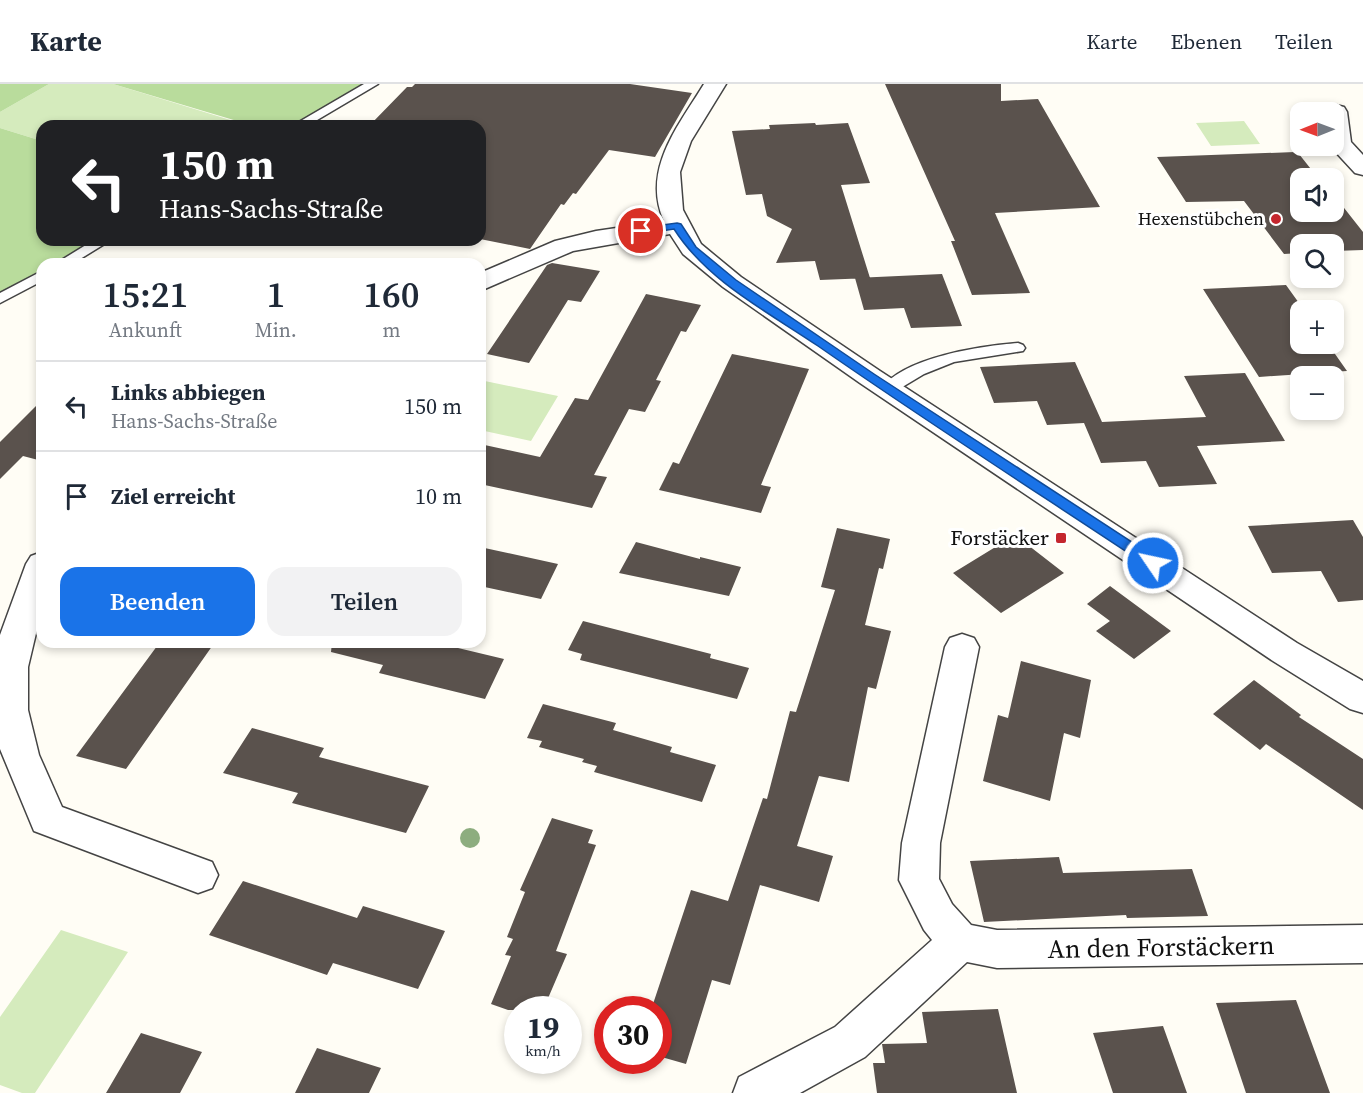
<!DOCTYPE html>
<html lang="de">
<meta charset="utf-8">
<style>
:root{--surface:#fff;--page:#f2f2f3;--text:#1f2937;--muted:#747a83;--line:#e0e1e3;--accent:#1a73e8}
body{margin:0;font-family:"Source Serif 4",serif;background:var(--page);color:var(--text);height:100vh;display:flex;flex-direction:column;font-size:22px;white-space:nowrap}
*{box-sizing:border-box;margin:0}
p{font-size:20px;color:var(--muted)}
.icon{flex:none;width:33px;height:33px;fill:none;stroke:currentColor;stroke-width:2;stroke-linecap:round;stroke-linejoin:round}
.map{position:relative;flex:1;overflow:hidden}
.details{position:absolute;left:36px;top:174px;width:450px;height:390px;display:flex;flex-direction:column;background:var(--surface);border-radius:18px;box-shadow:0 3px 9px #0003}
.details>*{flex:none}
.hud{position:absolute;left:36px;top:36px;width:450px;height:126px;border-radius:18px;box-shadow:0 3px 9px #0003;background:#202124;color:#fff;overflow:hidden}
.needle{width:39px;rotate:269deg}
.controls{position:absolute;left:1290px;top:18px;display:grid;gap:12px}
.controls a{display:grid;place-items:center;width:54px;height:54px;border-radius:12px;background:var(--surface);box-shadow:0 3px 9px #0003;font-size:30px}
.speed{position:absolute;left:504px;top:912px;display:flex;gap:12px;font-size:30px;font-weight:700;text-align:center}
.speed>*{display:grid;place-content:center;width:78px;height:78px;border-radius:50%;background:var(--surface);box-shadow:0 3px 9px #0003;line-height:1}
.speed small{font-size:15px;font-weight:400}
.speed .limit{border:9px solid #d22;background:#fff;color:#111}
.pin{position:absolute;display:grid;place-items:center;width:51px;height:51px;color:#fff;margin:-26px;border:3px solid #fff;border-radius:50%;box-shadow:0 2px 6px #0007}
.me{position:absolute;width:66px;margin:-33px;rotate:304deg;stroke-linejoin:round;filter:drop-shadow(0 0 4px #0008)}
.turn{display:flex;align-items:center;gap:21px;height:126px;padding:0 24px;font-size:27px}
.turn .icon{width:78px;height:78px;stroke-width:2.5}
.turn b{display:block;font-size:42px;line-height:51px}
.eta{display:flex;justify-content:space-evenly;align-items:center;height:102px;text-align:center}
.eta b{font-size:36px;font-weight:600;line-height:42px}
.cta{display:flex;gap:12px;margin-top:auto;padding:12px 24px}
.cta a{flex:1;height:69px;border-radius:18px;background:var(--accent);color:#fff;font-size:24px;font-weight:600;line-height:69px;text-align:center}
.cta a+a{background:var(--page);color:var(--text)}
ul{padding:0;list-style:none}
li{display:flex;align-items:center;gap:18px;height:90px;padding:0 24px;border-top:2px solid var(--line)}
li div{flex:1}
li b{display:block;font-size:22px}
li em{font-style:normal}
header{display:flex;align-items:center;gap:36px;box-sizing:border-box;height:84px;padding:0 30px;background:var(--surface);border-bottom:2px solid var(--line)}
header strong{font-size:28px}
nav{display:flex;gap:33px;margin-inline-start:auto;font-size:21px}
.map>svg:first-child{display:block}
</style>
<header>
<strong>Karte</strong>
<nav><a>Karte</a><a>Ebenen</a><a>Teilen</a></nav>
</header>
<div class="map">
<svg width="1363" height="1009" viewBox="0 0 1363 1009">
<rect width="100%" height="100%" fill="#fffdf5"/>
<!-- green -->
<path fill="#d5ebbd" d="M49,0H113L237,38L229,42H42V57L0,44V28Z
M1244,37L1260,60L1211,62L1196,39Z
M480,296L558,312L531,357L480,346Z
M61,846L128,868L35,1009H22L0,1001V933Z"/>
<!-- forest -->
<path fill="#b9dc9c" d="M0,0H49L0,28Z
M113,0H365L292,42H229L237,37Z
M0,44L42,57V156H94L52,180H42V186L0,210Z"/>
<!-- building -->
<path fill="#5a524d" d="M415,0H630L692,9L655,73L609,66L576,110L573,109L564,121L561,120L530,165L480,155V42H369L407,3H412Z
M885,0H1001V17L1038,15L1100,123L995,129L1030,209L972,211L951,157H955Z
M815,39L816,41L848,39L870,99L841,101L870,194L820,196L815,177L776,179L792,145L767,132L762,110L746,111L732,47L770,45L769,41Z
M1295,68L1299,70L1318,94H1300V128H1334V115H1337L1363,148V166L1334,167V160H1300V169L1284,170L1244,117L1186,118L1157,73Z
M552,179L600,187L581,218L568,216L529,279L487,270L547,181Z
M942,190L962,242L911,244L904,224L864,226L855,194Z
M1286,201L1304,226H1300V260H1328L1347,287L1259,293L1203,205Z
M646,210L701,221L686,248L681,247L656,296L661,297L645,328L629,325L594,391L607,393L592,424L480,400V360L540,373L575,314L588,316Z
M732,270L809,285L761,401L771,403L761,429L659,406L673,378L679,380Z
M1075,278L1102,338L1206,333L1184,292L1245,289L1285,357L1197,362L1217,400L1159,403L1146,377L1101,379L1084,339L1047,341L1037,317L994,319L980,283Z
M42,316V377L23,372L0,395V358Z
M1353,436L1363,453V516L1338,518L1321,487L1272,489L1248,442Z
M837,444L890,455L883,485L879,484L865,541L891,547L876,605L868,603L849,698L819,692L797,762L833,772L819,818L760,801L730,901L712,896L686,980L658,972V926H651L691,806L728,817L763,714L767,715L790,627L796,628L835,506L821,503Z
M1015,451L1064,489L1001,529L953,489Z
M636,458L700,475V473L741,483L729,512L619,489Z
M480,463L558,480L541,515L480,502Z
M1110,502L1171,547L1134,575L1096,547L1110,537L1087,520Z
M583,537L711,570L710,574L749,584L737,615L580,576L582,570L568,566Z
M160,558H215L126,685L76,672Z
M332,558H433L504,575L485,615L379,589L383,581L331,568Z
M1021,577L1091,596L1080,654L1064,649L1050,717L983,697L998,631L1008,634Z
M1254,596L1301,631L1299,633L1363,675V726L1266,660L1260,666L1213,630Z
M543,620L616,639L613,646L672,663L670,668L716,681L702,718L594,688L597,682L582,678L584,675L539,663L542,657L527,654Z
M252,644L324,664L319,673L429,702L406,749L292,719L298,709L223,689Z
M552,734L593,746L588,759L596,761L556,867L567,870L543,926H508L491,920L511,872L505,871L513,855L507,853L525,808L520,806Z
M1059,773L1063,789L1192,785L1208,832L1127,834L1126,831L984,838L970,777Z
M243,797L357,834L363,822L445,847L418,905L333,879L327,891L209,851Z
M1296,916L1330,1009H1246L1216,919Z
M998,925L1017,1009H877L873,979H885L882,960L927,959L922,928Z
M1163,942L1187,1009H1113L1093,949Z
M141,949L202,968L180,1009H106Z
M317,964L381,984L369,1009H295Z"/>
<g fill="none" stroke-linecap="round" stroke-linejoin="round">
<!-- service casing -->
<g stroke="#444" stroke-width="3">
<path id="service" d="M364,0H378L307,42H292Z
M94,156H111L72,180H55Z
M42,187V197L0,219V209Z
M1018,259L1023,261L1025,264L1023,267L954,278L924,290L894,308H884L881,305C904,273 981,262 1018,259Z"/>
</g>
<!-- minor casing -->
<g stroke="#444" stroke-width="3">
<path id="minor" d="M704,0H726L691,57L680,88L683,126L701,160L741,193L880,287L1297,559L1363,597V629L1350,625L1273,577L860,299L723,203L683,170L670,150L573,167L480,207V189L555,157L596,147L664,137C641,86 679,41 704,0Z
M1336,21L1344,23L1347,28L1351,58L1363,71V91L1355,89L1330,62H1334V28H1325L1328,23Z
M42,468V524L28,583V626L39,671L62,723L212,778L218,791L212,804L198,809L34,747L0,665V551L26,480L31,472Z
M962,550L974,554L979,563L940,759L939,795L952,820L971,841L997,846L1363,841V879L997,884L967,878L865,973L800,1009H733L739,993L835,943L932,856L924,846L899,796L902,759L945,563L950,554Z"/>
</g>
<!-- service -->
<use href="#service" fill="#fff" fill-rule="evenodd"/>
<!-- minor -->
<use href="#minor" fill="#fff" fill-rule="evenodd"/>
</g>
<!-- trees -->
<circle fill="#8dad7f" cx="470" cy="754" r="10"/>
<!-- route -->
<path fill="#1a73e8" stroke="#114b97" stroke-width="1.5" d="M677,139L681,140L696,163L736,196L874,290L1158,475L1160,479L1158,482H1148C1038,409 927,338 818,262C768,228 707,197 674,145L641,150L636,147L641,144Z"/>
<!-- markers -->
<g fill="#c4262e" stroke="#fff" stroke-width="2">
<circle cx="1276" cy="135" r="6"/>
<rect x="1055" y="448" width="12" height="12" rx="3"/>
</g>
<g text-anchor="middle" stroke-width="6" stroke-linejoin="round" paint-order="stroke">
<!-- far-poi labels -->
<g font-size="18" fill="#111" stroke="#fff" text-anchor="end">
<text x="1264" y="141">Hexenstübchen</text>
</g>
<!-- poi labels -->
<g font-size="21" fill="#111" stroke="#fff" text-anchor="end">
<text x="1049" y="461">Forstäcker</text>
</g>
<!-- near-street labels -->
<g font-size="26" fill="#111" stroke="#fff">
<text transform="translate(1161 863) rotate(-1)" y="9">An den Forstäckern</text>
</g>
</g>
</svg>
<div class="controls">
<a><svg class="needle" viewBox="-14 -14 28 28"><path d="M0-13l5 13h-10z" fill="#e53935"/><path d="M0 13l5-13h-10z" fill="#747a83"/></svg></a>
<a><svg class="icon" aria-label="sound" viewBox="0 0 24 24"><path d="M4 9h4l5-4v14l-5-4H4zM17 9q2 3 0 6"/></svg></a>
<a><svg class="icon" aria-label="search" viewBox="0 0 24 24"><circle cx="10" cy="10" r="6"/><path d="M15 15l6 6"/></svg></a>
<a>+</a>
<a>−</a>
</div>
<div class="speed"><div>19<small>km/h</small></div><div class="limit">30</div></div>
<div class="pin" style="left:641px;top:147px;background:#d93025"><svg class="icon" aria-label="arrive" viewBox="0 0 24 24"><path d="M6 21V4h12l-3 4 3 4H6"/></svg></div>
<svg class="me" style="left:1153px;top:479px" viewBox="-20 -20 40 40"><circle r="17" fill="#1a73e8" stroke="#fff" stroke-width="3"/><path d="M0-11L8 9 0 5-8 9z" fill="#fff"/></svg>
<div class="hud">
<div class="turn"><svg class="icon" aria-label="left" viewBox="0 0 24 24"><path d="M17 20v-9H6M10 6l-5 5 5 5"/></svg><div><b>150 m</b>Hans-Sachs-Straße</div></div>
</div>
<section class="details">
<div class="eta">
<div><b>15:21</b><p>Ankunft</p></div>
<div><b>1</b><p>Min.</p></div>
<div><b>160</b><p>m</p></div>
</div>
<ul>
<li><svg class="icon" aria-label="left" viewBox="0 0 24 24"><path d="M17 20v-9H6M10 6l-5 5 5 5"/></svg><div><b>Links abbiegen</b><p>Hans-Sachs-Straße</p></div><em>150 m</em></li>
<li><svg class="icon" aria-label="arrive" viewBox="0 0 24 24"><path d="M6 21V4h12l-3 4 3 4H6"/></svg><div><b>Ziel erreicht</b></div><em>10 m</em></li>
</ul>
<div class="cta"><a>Beenden</a><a>Teilen</a></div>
</section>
</div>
